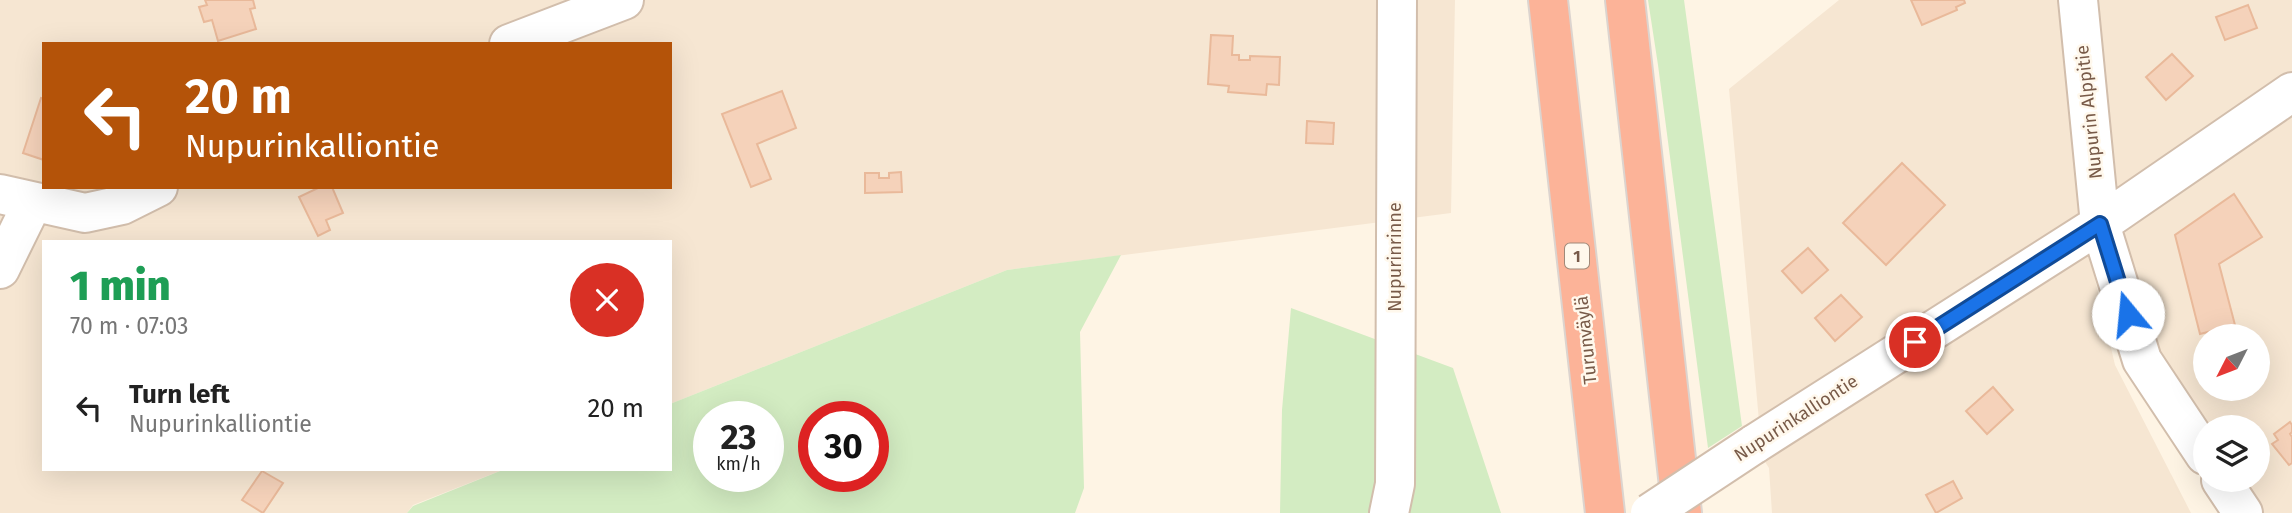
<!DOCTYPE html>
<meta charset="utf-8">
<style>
:root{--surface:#fff;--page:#f6f6f6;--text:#222;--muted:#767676}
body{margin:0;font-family:"Fira Sans",sans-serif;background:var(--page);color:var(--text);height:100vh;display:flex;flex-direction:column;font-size:26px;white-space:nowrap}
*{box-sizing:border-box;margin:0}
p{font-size:23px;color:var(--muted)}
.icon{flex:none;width:38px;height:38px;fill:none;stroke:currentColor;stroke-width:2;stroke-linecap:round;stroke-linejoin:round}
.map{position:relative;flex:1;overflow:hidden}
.drawer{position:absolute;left:42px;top:240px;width:630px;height:231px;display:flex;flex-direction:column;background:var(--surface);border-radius:0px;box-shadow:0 7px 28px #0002}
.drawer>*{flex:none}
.guide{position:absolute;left:42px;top:42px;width:630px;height:147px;border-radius:0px;box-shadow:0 7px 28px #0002;background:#b45309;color:#fff;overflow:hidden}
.needle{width:46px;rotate:228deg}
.buttons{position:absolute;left:2193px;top:324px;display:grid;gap:14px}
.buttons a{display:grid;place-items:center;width:77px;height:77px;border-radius:50%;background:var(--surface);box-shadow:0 7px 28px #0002;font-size:35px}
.speed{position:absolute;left:693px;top:401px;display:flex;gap:14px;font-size:35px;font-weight:700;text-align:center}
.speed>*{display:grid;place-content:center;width:91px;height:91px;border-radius:50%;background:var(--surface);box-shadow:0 7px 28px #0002;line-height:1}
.speed small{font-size:18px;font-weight:400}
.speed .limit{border:10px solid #d22;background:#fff;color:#111}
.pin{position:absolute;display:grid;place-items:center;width:60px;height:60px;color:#fff;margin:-30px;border:4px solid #fff;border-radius:50%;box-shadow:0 2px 7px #0007}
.me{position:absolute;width:77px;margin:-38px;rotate:343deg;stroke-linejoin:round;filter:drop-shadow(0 0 5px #0008)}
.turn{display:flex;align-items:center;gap:24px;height:147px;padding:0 28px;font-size:32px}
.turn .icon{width:91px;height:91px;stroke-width:2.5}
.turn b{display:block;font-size:49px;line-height:60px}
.round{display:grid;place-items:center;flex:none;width:74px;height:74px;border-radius:37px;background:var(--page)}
.summary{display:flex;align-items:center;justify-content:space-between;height:119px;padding:0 28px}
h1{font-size:42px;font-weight:800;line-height:52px;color:#1e9e55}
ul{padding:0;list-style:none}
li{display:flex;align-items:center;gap:21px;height:98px;padding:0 28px}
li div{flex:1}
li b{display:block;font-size:26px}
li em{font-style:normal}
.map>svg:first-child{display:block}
</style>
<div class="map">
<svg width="2292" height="513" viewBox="0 0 2292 513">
<rect width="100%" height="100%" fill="#fef4e4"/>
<!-- residential -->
<path fill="#f6e6d2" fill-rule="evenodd" d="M0,0H1455L1451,213L1007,270L670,404V242H44V469H505L413,505L407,513H0ZM44,44H670V187H44Z
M1839,0H2058L2079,210L2115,365L2191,513H1772L1769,468L1742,426L1759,421L1729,89Z
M2091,0H2292V513H2243L2221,480H2258V427H2205V455L2100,224ZM2205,336H2258V388H2205Z"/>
<!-- green -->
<path fill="#d3ecc2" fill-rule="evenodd" d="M1648,0H1684L1742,426L1708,448L1658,65Z
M1121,255L1080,332L1084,488L1075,513H407L413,506L505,469H670V404L1007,270ZM709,416H768V476H709ZM814,416H873V476H814Z
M1291,308L1453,368L1501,513H1280L1282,410Z"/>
<!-- building -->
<path fill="#f5d2ba" stroke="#e9b99a" stroke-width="2" d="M205,0H253L255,8L250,9L256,29L218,41L212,20L204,22L199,7L207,5Z
M1911,0H1964L1965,3L1956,7L1957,10L1922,25Z
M2248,5L2257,28L2225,40L2216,17Z
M1211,35L1233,36L1232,55H1239V60H1250V56L1280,57L1279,85L1267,84L1266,95L1228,92L1229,86L1208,84Z
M2172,54L2193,76L2166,100L2146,77Z
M782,91L796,128L757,144L771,179L751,187L722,114Z
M41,98L44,99V160L23,153Z
M1307,121L1334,123L1333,144L1306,143Z
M1902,163L1945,205L1886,265L1843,223Z
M901,172L902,192L865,193V173H879V178H889V173Z
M320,187H332L343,213L326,220L330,230L318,236L299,197Z
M2234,194L2262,237L2219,264L2235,325L2200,334L2175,235Z
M1808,248L1828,270L1802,293L1782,271Z
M1841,295L1862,317L1835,341L1815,318Z
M1993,387L2013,410L1987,434L1966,411Z
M2290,422L2292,425V432L2290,434L2292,437V463L2289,465L2272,444L2278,440L2274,434Z
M262,471L283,483L263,513L242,500Z
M1953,481L1962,498L1936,513L1926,495Z"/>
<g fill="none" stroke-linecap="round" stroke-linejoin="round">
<!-- minor casing -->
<g stroke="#d2beac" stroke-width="42">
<path id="minor" d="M2078,0L2100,224L2142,360L2205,455
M509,44L624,0
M0,194L85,213L122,205L158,187
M0,269L33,202
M1753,445L2100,224L2292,92
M2221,480L2243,513
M1389,513L1395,484L1397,0"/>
</g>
<!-- highway casing -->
<g stroke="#dcd4cf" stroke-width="42">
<path id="highway" d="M1548,0L1605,513
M1625,0L1682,513"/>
</g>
<!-- minor -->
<use href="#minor" stroke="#fff" stroke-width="38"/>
<!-- highway -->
<use href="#highway" stroke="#fcb398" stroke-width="38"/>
<!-- minor-bridge casing -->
<g stroke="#d2beac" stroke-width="42" stroke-linecap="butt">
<path id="minor-bridge" d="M1650,513L1753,445"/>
</g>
<!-- minor-bridge -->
<use href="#minor-bridge" stroke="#fff" stroke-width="38"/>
</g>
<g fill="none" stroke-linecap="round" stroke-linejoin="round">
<!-- route casing -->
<g stroke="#114b97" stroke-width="18">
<path id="route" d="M1915,342L2100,224L2128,314"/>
</g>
<!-- route -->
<use href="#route" stroke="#1a73e8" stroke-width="12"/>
</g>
<g text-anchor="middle" stroke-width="5" stroke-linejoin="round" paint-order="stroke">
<!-- shield labels -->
<rect fill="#fff8ec" stroke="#a08979" stroke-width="2" x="1565" y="243.5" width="24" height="25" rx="5"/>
<g font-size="16" font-weight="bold" fill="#785a48">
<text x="1577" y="262">1</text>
</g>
<!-- street labels -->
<g font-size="18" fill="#785a48" stroke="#fff8ec">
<text transform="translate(2089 112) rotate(-96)" y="6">Nupurin Alppitie</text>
<text transform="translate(1395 257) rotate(-90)" y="6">Nupurinrinne</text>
<text transform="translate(1586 340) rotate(-96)" y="6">Turunväylä</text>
<text transform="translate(1796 418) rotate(-33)" y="6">Nupurinkalliontie</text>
</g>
</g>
</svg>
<div class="buttons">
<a><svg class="needle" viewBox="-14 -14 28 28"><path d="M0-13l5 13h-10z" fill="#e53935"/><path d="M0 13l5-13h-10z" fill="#767676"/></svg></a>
<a><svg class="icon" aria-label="layers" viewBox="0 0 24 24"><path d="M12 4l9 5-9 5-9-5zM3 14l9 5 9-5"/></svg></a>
</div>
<div class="speed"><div>23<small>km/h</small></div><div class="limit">30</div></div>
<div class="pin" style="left:1915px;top:342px;background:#d93025"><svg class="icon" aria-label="arrive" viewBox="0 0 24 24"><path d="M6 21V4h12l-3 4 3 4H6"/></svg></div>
<svg class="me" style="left:2128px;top:314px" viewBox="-20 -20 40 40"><circle r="19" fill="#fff"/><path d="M0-13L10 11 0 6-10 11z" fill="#1a73e8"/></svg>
<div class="guide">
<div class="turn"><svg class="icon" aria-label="left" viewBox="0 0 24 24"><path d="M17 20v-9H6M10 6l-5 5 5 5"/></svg><div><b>20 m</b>Nupurinkalliontie</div></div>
</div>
<section class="drawer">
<div class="summary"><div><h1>1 min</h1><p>70 m · 07:03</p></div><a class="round" style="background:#d93025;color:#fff"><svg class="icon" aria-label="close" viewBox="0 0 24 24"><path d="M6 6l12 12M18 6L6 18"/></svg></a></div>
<ul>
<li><svg class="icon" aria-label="left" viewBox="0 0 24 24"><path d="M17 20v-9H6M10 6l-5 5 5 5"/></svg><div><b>Turn left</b><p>Nupurinkalliontie</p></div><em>20 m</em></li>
</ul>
</section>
</div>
